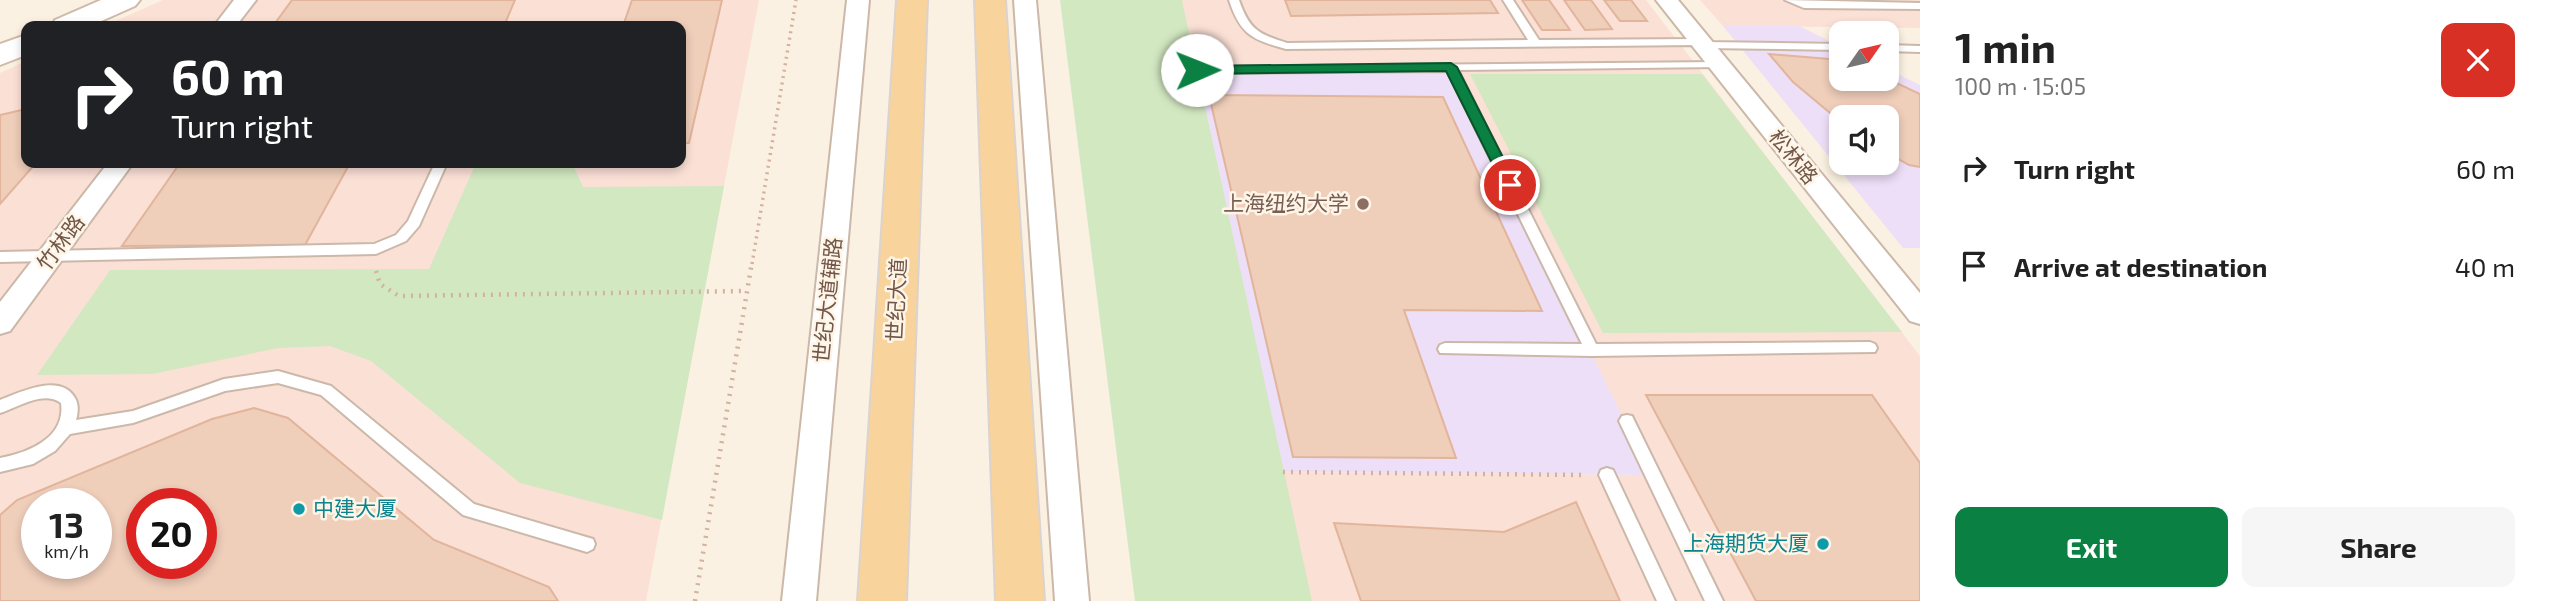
<!DOCTYPE html>
<meta charset="utf-8">
<style>
:root{--surface:#fff;--page:#f6f6f6;--text:#222;--muted:#767676;--accent:#0b8043}
body{margin:0;font-family:"Exo 2","Noto Sans SC",sans-serif;background:var(--page);color:var(--text);height:100vh;display:flex;flex-direction:column;font-size:26px;white-space:nowrap}
*{box-sizing:border-box;margin:0}
p{font-size:23px;color:var(--muted)}
.icon{flex:none;width:38px;height:38px;fill:none;stroke:currentColor;stroke-width:2;stroke-linecap:round;stroke-linejoin:round}
.map{position:relative;flex:1;overflow:hidden}
.panel{display:flex;flex-direction:column;background:var(--surface);width:630px}
.panel>*{flex:none}
.guide{position:absolute;left:21px;top:21px;width:665px;height:147px;border-radius:14px;box-shadow:0 4px 10px #0003;background:#202124;color:#fff;overflow:hidden}
.needle{width:46px;rotate:56deg}
.tools{position:absolute;left:1829px;top:21px;display:grid;gap:14px}
.tools a{display:grid;place-items:center;width:70px;height:70px;border-radius:14px;background:var(--surface);box-shadow:0 4px 10px #0003;font-size:35px}
.speed{position:absolute;left:21px;top:488px;display:flex;gap:14px;font-size:35px;font-weight:700;text-align:center}
.speed>*{display:grid;place-content:center;width:91px;height:91px;border-radius:50%;background:var(--surface);box-shadow:0 4px 10px #0003;line-height:1}
.speed small{font-size:18px;font-weight:400}
.speed .limit{border:10px solid #d22;background:#fff;color:#111}
.pin{position:absolute;display:grid;place-items:center;width:60px;height:60px;color:#fff;margin:-30px;border:4px solid #fff;border-radius:50%;box-shadow:0 2px 7px #0007}
.me{position:absolute;width:77px;margin:-38px;rotate:89deg;stroke-linejoin:round;filter:drop-shadow(0 0 5px #0008)}
.turn{display:flex;align-items:center;gap:24px;height:147px;padding:0 35px;font-size:32px}
.turn .icon{width:91px;height:91px;stroke-width:2.5}
.turn b{display:block;font-size:49px;line-height:60px}
.round{display:grid;place-items:center;flex:none;width:74px;height:74px;border-radius:14px;background:var(--page)}
.head{display:flex;align-items:center;justify-content:space-between;height:119px;padding:0 35px}
h1{font-size:42px;font-weight:700;line-height:52px}
.cta{display:flex;gap:14px;margin-top:auto;padding:14px 35px}
.cta a{flex:1;height:80px;border-radius:14px;background:var(--accent);color:#fff;font-size:28px;font-weight:700;line-height:80px;text-align:center}
.cta a+a{background:var(--page);color:var(--text)}
ul{padding:0;list-style:none}
li{display:flex;align-items:center;gap:21px;height:98px;padding:0 35px}
li div{flex:1}
li b{display:block;font-size:26px}
li em{font-style:normal}
main{display:flex;flex:1;min-height:0}
.map>svg:first-child{display:block}
</style>
<main>
<div class="map">
<svg width="1920" height="601" viewBox="0 0 1920 601">
<rect width="100%" height="100%" fill="#fbf1e2"/>
<!-- commercial -->
<path fill="#fbe0d6" fill-rule="evenodd" d="M163,0H759L646,601H0V73L26,61V163H681V26H104ZM37,504H96V564H37ZM142,504H201V564H142Z
M1182,0H1646L1920,356V601H1311L1283,472L1650,475L1197,70Z
M1700,0H1920V28L1723,26Z"/>
<!-- education -->
<path fill="#eddff7" fill-rule="evenodd" d="M1723,26H1799L1841,47V79H1886L1887,69L1920,85V248H1903ZM1841,117H1886V163H1841Z
M1451,67L1651,475L1283,472L1197,70Z"/>
<!-- green -->
<path fill="#d2e8c1" d="M1060,0H1182L1312,601H1135Z
M1702,74L1902,332L1603,333L1470,74Z
M476,163H572L583,187L724,186L662,520L520,483L371,361L330,346L279,348L152,374L37,375L110,270L429,269Z"/>
<!-- building -->
<path fill="#efceba" stroke="#e1b49b" stroke-width="2" fill-rule="evenodd" d="M292,0H515L504,26H273Z
M632,0H722L689,143H681V26H623Z
M1285,0H1490L1498,13L1291,16Z
M1522,0H1549L1570,30H1542Z
M1564,0H1591L1612,29L1585,30Z
M1604,0H1631L1647,21H1620Z
M1769,54L1841,60V79L1886,78L1920,94V167L1909,165L1886,152V117H1841V122L1793,82Z
M1209,95L1443,97L1542,311L1404,310L1456,458L1293,457Z
M26,109V163H36L0,204V115Z
M180,163H350L305,245L122,246Z
M1646,395H1872L1920,463V601H1756Z
M254,408L288,418L434,540L549,587L558,601H0V515L17,500L212,419ZM37,504H96V564H37ZM142,504H201V564H142Z
M1576,502L1620,601H1361L1334,523L1504,532Z"/>
<g fill="none" stroke-linecap="round" stroke-linejoin="round">
<!-- lane casing -->
<g stroke="#cbb8a9" stroke-width="4">
<path id="lane" d="M1229,0H1239C1249,29 1258,34 1287,43L1528,40L1503,0H1513L1539,40L1701,39L1706,42L1841,44V50L1703,48L1698,45L1286,49C1252,40 1240,34 1229,0Z
M1785,0L1920,3V9L1804,8Z
M1886,45L1920,46V52L1886,51Z
M1719,62L1723,63V67L1458,70L1596,344L1870,342L1875,344L1877,348L1875,352L1592,356L1440,353L1438,349L1440,345L1445,343L1582,344L1447,71L1197,73L1191,70L1197,67Z
M435,163H447L419,226L406,241L376,254L0,262V252L374,244L396,235L408,221Z
M278,371L331,386L474,504L593,539L595,544L593,549L587,552L463,515L321,395L278,383L225,391L133,423L70,434L55,451L33,464L0,472V458C28,453 66,438 61,403C43,390 19,407 0,413V400C19,393 60,372 75,398C79,404 78,414 76,420L133,411L224,379Z
M1627,415L1632,416L1723,601H1705L1619,421L1622,416Z
M1607,468L1613,470L1675,601H1657L1599,475L1601,470Z"/>
</g>
<!-- street casing -->
<g stroke="#cbb8a9" stroke-width="4">
<path id="street" d="M234,0H256L236,26H214Z
M847,0H869L816,601H782Z
M1014,0H1036L1089,601H1055Z
M1656,0H1678L1920,293V324L1910,321Z
M108,163H133L10,331L0,334V302Z"/>
</g>
<!-- secondary casing -->
<g stroke="#d0baa9" stroke-width="4">
<path id="secondary" d="M101,0H140L135,6L90,26H51L55,20Z
M26,35V55L0,65V44Z"/>
</g>
<!-- primary casing -->
<g stroke="#dad3d0" stroke-width="4">
<path id="primary" d="M897,0H927L906,601H858Z
M975,0H1005L1044,601H996Z"/>
</g>
<!-- path-far1 -->
<path stroke="#d4b19e" stroke-width="3.5" stroke-dasharray="2 4.5" stroke-linecap="butt" d="M752,264L796,0"/>
<!-- path -->
<path stroke="#d4b19e" stroke-width="4.5" stroke-dasharray="2 6" stroke-linecap="butt" d="M376,271L380,284L399,296L745,291
M1283,472L1584,475
M695,601L752,262"/>
<!-- lane -->
<use href="#lane" fill="#fff" fill-rule="evenodd"/>
<!-- street -->
<use href="#street" fill="#fff" fill-rule="evenodd"/>
<!-- secondary -->
<use href="#secondary" fill="#fff" fill-rule="evenodd"/>
<!-- primary -->
<use href="#primary" fill="#f8d39c" fill-rule="evenodd"/>
</g>
<!-- route -->
<path fill="#0b8043" stroke="#07532c" stroke-width="2" d="M1451,63L1457,67L1517,185L1515,188H1505L1503,185L1446,71L1197,74L1191,70L1197,66Z"/>
<!-- markers -->
<circle fill="#8d6e63" stroke="#fef5e7" stroke-width="2.5" cx="1363" cy="204" r="7"/>
<g fill="#0f9aa8" stroke="#fef5e7" stroke-width="2.5">
<circle cx="299" cy="509" r="7"/>
<circle cx="1823" cy="544" r="7"/>
</g>
<g text-anchor="middle" stroke-width="5" stroke-linejoin="round" paint-order="stroke">
<!-- street labels -->
<g font-size="21" fill="#715749" stroke="#fef5e7">
<text transform="translate(1793 157) rotate(51)" y="7">松林路</text>
<text transform="translate(61 243) rotate(-53)" y="7">竹林路</text>
<text transform="translate(828 300) rotate(-84)" y="7">世纪大道辅路</text>
<text transform="translate(897 300) rotate(-87)" y="7">世纪大道</text>
</g>
<!-- education labels -->
<g font-size="21" fill="#785e54" stroke="#fef5e7" text-anchor="end">
<text x="1349" y="211">上海纽约大学</text>
</g>
<!-- culture labels -->
<g font-size="21" fill="#0d838f" stroke="#fef5e7" text-anchor="start">
<text x="313" y="516">中建大厦</text>
<text x="1809" y="551" text-anchor="end">上海期货大厦</text>
</g>
</g>
</svg>
<div class="tools">
<a><svg class="needle" viewBox="-14 -14 28 28"><path d="M0-13l5 13h-10z" fill="#e53935"/><path d="M0 13l5-13h-10z" fill="#767676"/></svg></a>
<a><svg class="icon" aria-label="sound" viewBox="0 0 24 24"><path d="M4 9h4l5-4v14l-5-4H4zM17 9q2 3 0 6"/></svg></a>
</div>
<div class="speed"><div>13<small>km/h</small></div><div class="limit">20</div></div>
<div class="pin" style="left:1510px;top:185px;background:#d93025"><svg class="icon" aria-label="arrive" viewBox="0 0 24 24"><path d="M6 21V4h12l-3 4 3 4H6"/></svg></div>
<svg class="me" style="left:1197px;top:70px" viewBox="-20 -20 40 40"><circle r="19" fill="#fff"/><path d="M0-13L10 11 0 6-10 11z" fill="#0b8043"/></svg>
<div class="guide">
<div class="turn"><svg class="icon" aria-label="right" viewBox="0 0 24 24"><path d="M7 20v-9h11M14 6l5 5-5 5"/></svg><div><b>60 m</b>Turn right</div></div>
</div>
</div>
<section class="panel">
<div class="head"><div><h1>1 min</h1><p>100 m · 15:05</p></div><a class="round" style="background:#d93025;color:#fff"><svg class="icon" aria-label="close" viewBox="0 0 24 24"><path d="M6 6l12 12M18 6L6 18"/></svg></a></div>
<ul>
<li><svg class="icon" aria-label="right" viewBox="0 0 24 24"><path d="M7 20v-9h11M14 6l5 5-5 5"/></svg><div><b>Turn right</b></div><em>60 m</em></li>
<li><svg class="icon" aria-label="arrive" viewBox="0 0 24 24"><path d="M6 21V4h12l-3 4 3 4H6"/></svg><div><b>Arrive at destination</b></div><em>40 m</em></li>
</ul>
<div class="cta"><a>Exit</a><a>Share</a></div>
</section>
</main>
